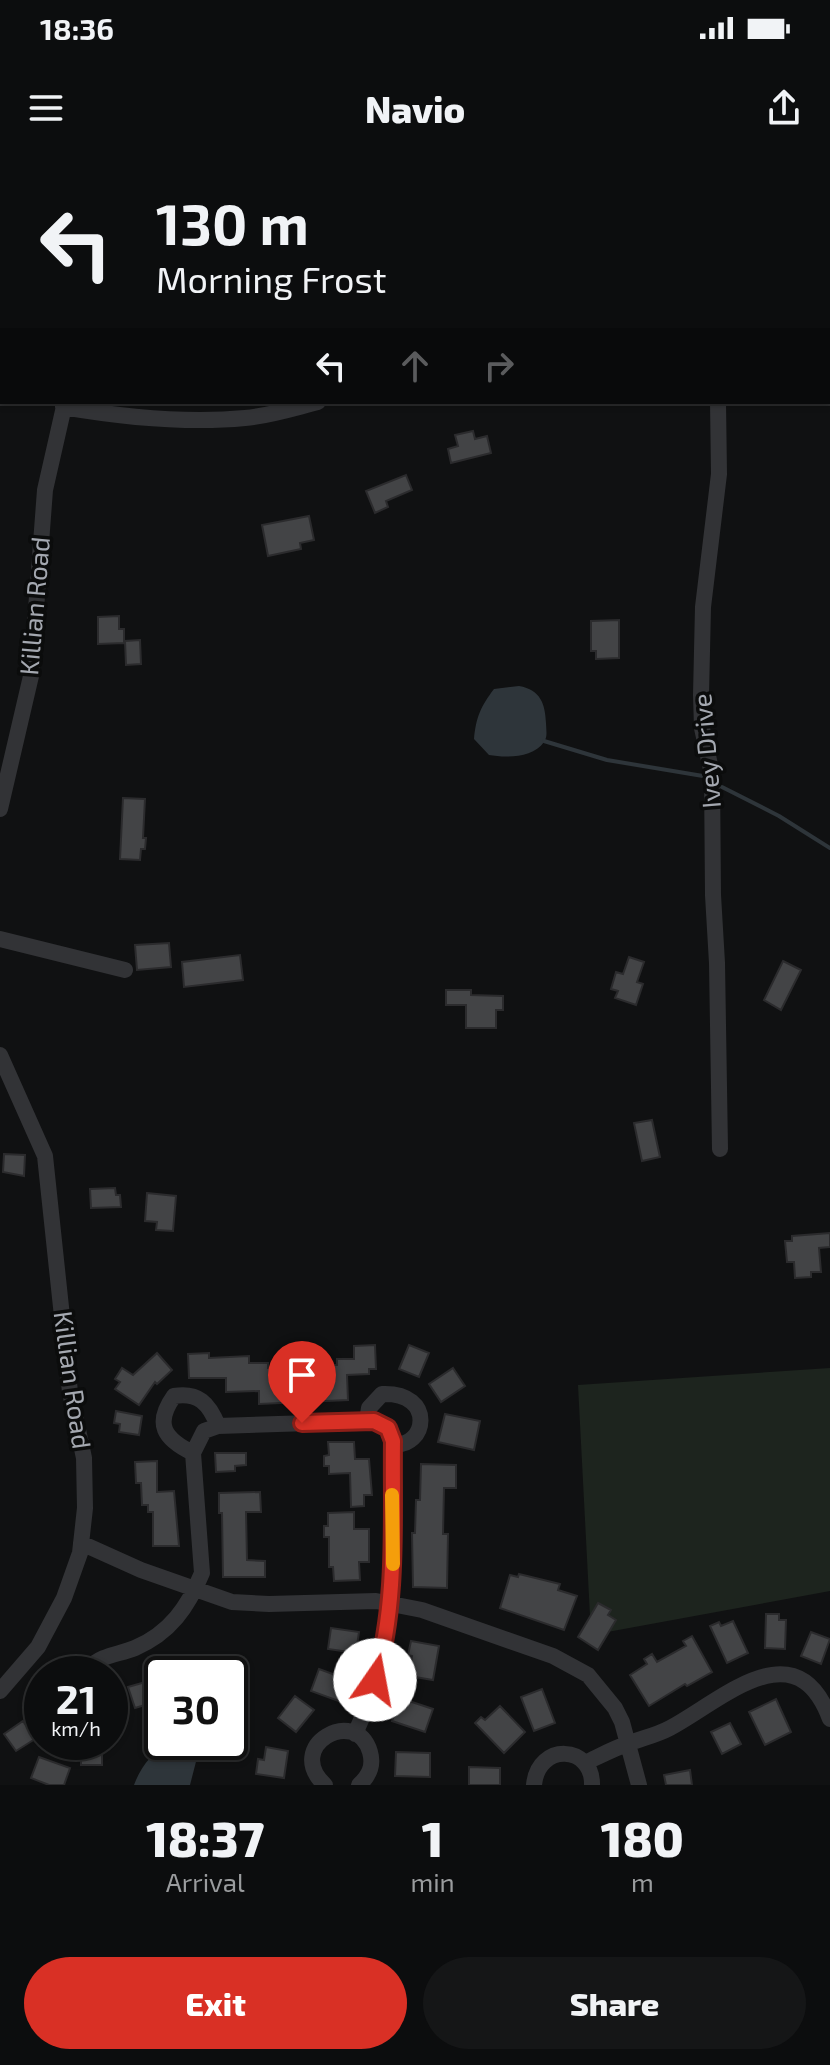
<!DOCTYPE html>
<style>
:root{--surface:#0c0d0e;--page:#151617;--text:#f1f3f6;--muted:#9a9c9e;--line:#2c2d2e;--accent:#d93025}
body{margin:0;font-family:"Exo 2",sans-serif;background:var(--page);color:var(--text);height:100vh;display:flex;flex-direction:column;font-size:30px;white-space:nowrap}
*{box-sizing:border-box;margin:0}
p{font-size:26px;color:var(--muted)}
.icon{flex:none;width:44px;height:44px;fill:none;stroke:currentColor;stroke-width:2;stroke-linecap:round;stroke-linejoin:round}
.map{position:relative;height:1625px;overflow:hidden}
.panel{display:flex;flex-direction:column;background:var(--surface);flex:1}
.panel>*{flex:none}
.banner{position:absolute;left:0px;top:0px;width:830px;height:244px;box-shadow:0 2px 6px #0004,0 0 0 2px var(--line);background:#0c0d0e;color:var(--text);overflow:hidden}
.speed{position:absolute;left:24px;top:1496px;display:flex;gap:16px;font-size:40px;font-weight:700;text-align:center}
.speed>*{display:grid;place-content:center;width:104px;height:104px;border-radius:50%;background:var(--surface);box-shadow:0 2px 6px #0004,0 0 0 2px var(--line);line-height:1}
.speed small{font-size:20px;font-weight:400}
.speed .limit{border:4px solid #111;border-radius:12px;background:#fff;color:#111}
.pin{position:absolute;display:grid;place-items:center;width:68px;height:68px;color:#fff;margin:-82px -34px;border-radius:50% 50% 50% 0;rotate:-45deg;box-shadow:0 0 8px #0007}
.pin .icon{rotate:45deg}
.me{position:absolute;width:88px;margin:-44px;rotate:12deg;stroke-linejoin:round;filter:drop-shadow(0 0 6px #0008)}
.turn{display:flex;align-items:center;gap:28px;height:168px;padding:0 24px;font-size:36px}
.turn .icon{width:104px;height:104px;stroke-width:2.5}
.turn b{display:block;font-size:56px;line-height:68px}
.lanes{display:flex;align-items:center;height:76px;padding:0 24px;background:#0003;justify-content:center;gap:40px;direction:ltr}
.lanes .off{opacity:.35}
.eta{display:flex;justify-content:space-evenly;align-items:center;height:136px;text-align:center}
.eta b{font-size:48px;font-weight:800;line-height:56px}
.action{display:flex;gap:16px;margin-top:auto;padding:16px 24px}
.action a{flex:1;height:92px;border-radius:48px;background:var(--accent);color:#fff;font-size:32px;font-weight:800;line-height:92px;text-align:center}
.action a+a{background:var(--page);color:var(--text)}
.status{display:flex;justify-content:space-between;align-items:center;height:56px;padding:0 40px;background:var(--surface);direction:ltr}
.status svg{height:22px;fill:currentColor}
header{display:flex;justify-content:space-between;align-items:center;height:104px;padding:0 24px;background:var(--surface);font-size:36px;font-weight:800}
.map>svg:first-child{display:block}
</style>
<div class="status"><b>18:36</b><svg viewBox="0 0 49 12"><path d="M0 12V9h3v3zM5 12V6h3v6zM10 12V3h3v9zM15 12V0h3v12zM26 1h20v11H26zM47 4h2v5h-2z"/></svg></div>
<header><svg class="icon" aria-label="menu" viewBox="0 0 24 24"><path d="M4 6h16M4 12h16M4 18h16"/></svg>Navio<svg class="icon" aria-label="share" viewBox="0 0 24 24"><path d="M12 15V3M7 8l5-5 5 5M5 13v7h14v-7"/></svg></header>
<div class="map">
<svg width="830" height="1625" viewBox="0 0 830 1625">
<rect width="100%" height="100%" fill="#101112"/>
<!-- green -->
<path fill="#1d241e" d="M830,1208V1431L591,1475L578,1225Z"/>
<!-- water -->
<path fill="#2e353a" d="M519,526C541,530 545,544 546,563C546,570 548,576 544,582C533,598 506,598 489,595L474,579C476,557 481,546 494,529Z
M172,1582H195L198,1594L190,1625H134C141,1606 153,1591 172,1582Z"/>
<g fill="none" stroke-linecap="round" stroke-linejoin="round">
<!-- stream -->
<path stroke="#2e353a" stroke-width="4" d="M544,581L607,600L703,616
M722,627L779,656L830,688"/>
</g>
<!-- building -->
<path fill="#434446" stroke="#2b2b2d" stroke-width="2" d="M473,271L475,279L487,276L491,293L451,303L448,289L458,286L455,275Z
M406,315L412,330L386,341L388,347L375,353L366,331Z
M309,356L314,380L300,383L301,389L268,396L262,365Z
M119,456V469H124V483L98,484V457Z
M619,460V498L596,499V491H591V461Z
M140,480L141,504L126,505L125,481Z
M123,638L145,639L143,678H146L145,689H141L140,700L120,699Z
M169,783L171,807L137,810L135,785Z
M240,795L243,820L184,827L182,802Z
M629,797L644,802L637,822L643,824L636,845L615,838L618,831L611,829L616,812L623,814Z
M783,801L801,810L781,850L764,840Z
M446,830H471V835L503,836V850H496V868H466V845H446Z
M652,960L660,997L642,1001L634,963Z
M4,994L25,995L24,1016L3,1012Z
M115,1028L116,1035H120L121,1047L91,1048L90,1029Z
M147,1033L176,1036L173,1071L156,1070L157,1062L145,1061Z
M830,1073V1087L819,1088L821,1112H811V1117L795,1118L794,1102H787L785,1081H792V1076Z
M375,1185L376,1209H369V1214L347,1215L348,1240L259,1244V1231L226,1232V1218H189L188,1194L209,1193V1198L249,1196V1203H268V1208L299,1207V1204L337,1205V1199H354V1186Z
M409,1185L429,1193L419,1217L399,1209Z
M157,1193L172,1210L157,1224L155,1222L139,1245L115,1229L120,1222L115,1219L122,1208L133,1215Z
M453,1208L465,1226L441,1242L429,1224Z
M116,1251L142,1256L139,1275L119,1272L120,1264L114,1263Z
M445,1254L480,1261L474,1290L438,1282Z
M328,1282H354L355,1299H369L372,1335H364V1346L351,1347L350,1313L329,1314V1306H324V1296L329,1295Z
M215,1293H246V1305L235,1306V1311L216,1312Z
M157,1301V1332L174,1331L179,1386H153V1352H148V1345H142L141,1323H136L135,1302Z
M421,1304L456,1305V1328H444L443,1374H448L447,1428L413,1427L412,1373H415L416,1340H420Z
M260,1332L261,1352H246L247,1400L265,1401V1417H223L222,1353H219V1333Z
M354,1352V1369H369V1402H359L360,1420L334,1421L333,1407H329V1377H324V1366H328V1353Z
M519,1414L560,1424L558,1430L577,1436L564,1470L500,1448L510,1415L518,1417Z
M598,1443L611,1450L608,1455L616,1460L598,1490L578,1477Z
M766,1454H779V1460H786L785,1489L765,1488Z
M733,1461L748,1493L727,1503L710,1466L719,1462L721,1466Z
M331,1468L359,1472L356,1493L328,1489Z
M811,1472L830,1479L821,1504L801,1496Z
M692,1476L712,1512L687,1526L685,1524L649,1546L630,1515L647,1504L644,1499L652,1494L657,1502L686,1486L683,1481Z
M411,1481L439,1486L433,1520L409,1516L412,1496L408,1495Z
M168,1498L174,1514H162L161,1541L148,1506Z
M319,1509L352,1521L344,1543L311,1531Z
M149,1521L155,1542L135,1548L128,1527Z
M542,1529L555,1563L534,1571L521,1537Z
M295,1536L314,1550L296,1572L278,1558Z
M400,1538L433,1549L425,1572L392,1561Z
M776,1539L791,1572L765,1585L749,1552Z
M500,1546L525,1572L504,1593L475,1563L481,1557L485,1560Z
M23,1561L35,1579L16,1591L4,1574Z
M730,1563L741,1584L722,1594L711,1572Z
M81,1584H102V1605H81Z
M266,1587L288,1591L284,1618L256,1614L258,1599L264,1600Z
M396,1592L430,1593V1617L395,1616Z
M39,1597L70,1608L64,1625H49L31,1618Z
M469,1607L500,1608V1625H469Z
M690,1610L692,1625H666L664,1615Z"/>
<g fill="none" stroke-linecap="round" stroke-linejoin="round">
<!-- minor -->
<path stroke="#323336" stroke-width="16" d="M534,0V2
M211,2L212,0
M731,2L732,0
M718,242L719,314L703,447L701,535L702,568L712,614L713,735L717,803L720,989
M63,247C122,257 184,264 245,258C269,256 294,248 318,242
M0,649L31,516L45,330L65,242
M0,779L125,810
M0,895L45,996L70,1232L84,1298L85,1348L80,1393L64,1438L38,1487L0,1531
M367,1261L369,1248L382,1234C437,1232 426,1289 393,1284
M193,1293C164,1279 154,1264 174,1236C198,1232 209,1243 218,1266
M81,1383L141,1410L232,1442L269,1444L376,1441L422,1450L553,1496L588,1515L615,1548L622,1562L639,1625
M89,1508C103,1494 118,1495 135,1488C170,1473 188,1447 202,1413L193,1293L204,1271L218,1266L374,1261L388,1268L393,1281C392,1381 398,1480 355,1574
M55,1514C68,1503 82,1502 96,1513
M585,1603C600,1596 614,1588 630,1583C643,1578 657,1575 670,1568C721,1541 796,1467 830,1559
M325,1625C283,1586 356,1545 370,1592C374,1606 369,1616 359,1625
M534,1625C538,1582 593,1585 592,1625"/>
<!-- highway -->
<path stroke="#5f6166" stroke-width="24" d="M45,2L46,0
M0,166L2,158"/>
</g>
<g fill="none" stroke-linecap="round" stroke-linejoin="round">
<!-- route casing -->
<g stroke="#8d1f18" stroke-width="20">
<path id="route" d="M302,1263L374,1261L388,1268L393,1281C392,1360 398,1443 375,1520"/>
</g>
<!-- route -->
<use href="#route" stroke="#d93025" stroke-width="14"/>
<!-- slow -->
<path stroke="#f59e0b" stroke-width="14" d="M392,1335L393,1404"/>
</g>
<g text-anchor="middle" stroke-width="7" stroke-linejoin="round" paint-order="stroke">
<!-- street labels -->
<g font-size="26" fill="#a4a8b0" stroke="#0b0c0c">
<text transform="translate(35 446) rotate(-85)" y="9">Killian Road</text>
<text transform="translate(707 591) rotate(-95)" y="9">Ivey Drive</text>
<text transform="translate(72 1220) rotate(82)" y="9">Killian Road</text>
</g>
</g>
</svg>
<div class="speed"><div>21<small>km/h</small></div><div class="limit">30</div></div>
<div class="pin" style="left:302px;top:1263px;background:#d93025"><svg class="icon" aria-label="arrive" viewBox="0 0 24 24"><path d="M6 21V4h12l-3 4 3 4H6"/></svg></div>
<svg class="me" style="left:375px;top:1520px" viewBox="-20 -20 40 40"><circle r="19" fill="#fff"/><path d="M0-13L10 11 0 6-10 11z" fill="#d93025"/></svg>
<div class="banner">
<div class="turn"><svg class="icon" aria-label="left" viewBox="0 0 24 24"><path d="M17 20v-9H6M10 6l-5 5 5 5"/></svg><div><b>130 m</b>Morning Frost</div></div>
<div class="lanes"><svg class="icon" aria-label="left" viewBox="0 0 24 24"><path d="M17 20v-9H6M10 6l-5 5 5 5"/></svg><svg class="icon off" aria-label="ahead" viewBox="0 0 24 24"><path d="M12 20V5M6 11l6-6 6 6"/></svg><svg class="icon off" aria-label="right" viewBox="0 0 24 24"><path d="M7 20v-9h11M14 6l5 5-5 5"/></svg></div>
</div>
</div>
<section class="panel">
<div class="eta">
<div><b>18:37</b><p>Arrival</p></div>
<div><b>1</b><p>min</p></div>
<div><b>180</b><p>m</p></div>
</div>
<div class="action"><a>Exit</a><a>Share</a></div>
</section>
